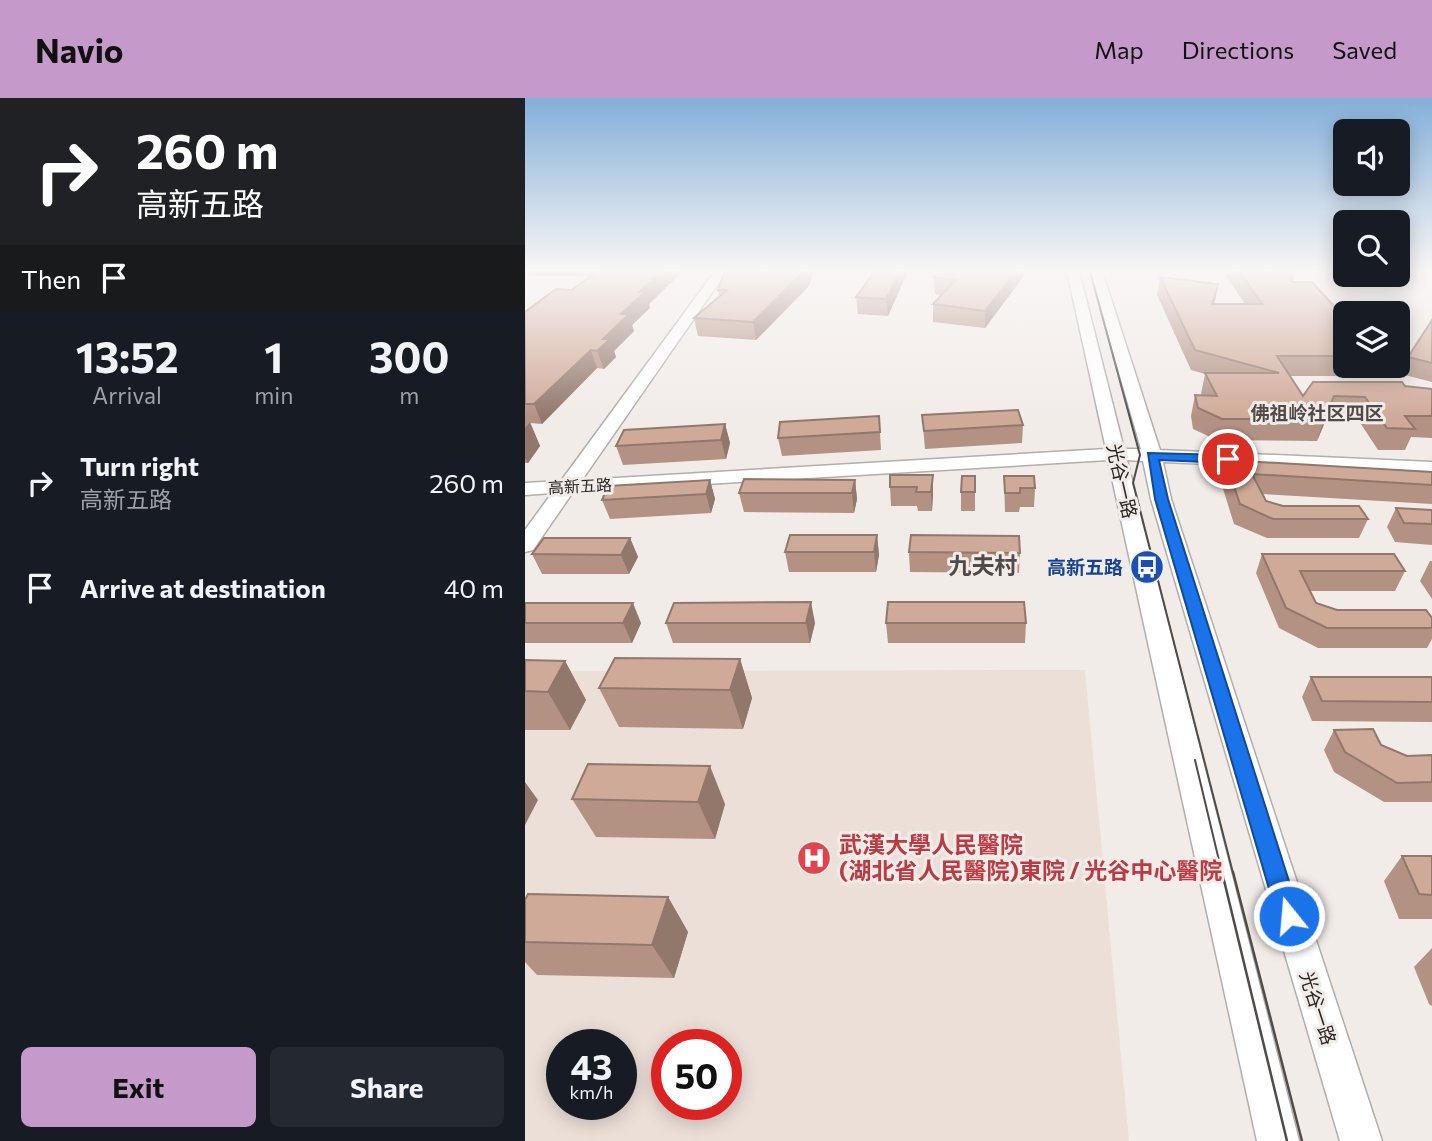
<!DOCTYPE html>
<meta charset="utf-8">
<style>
:root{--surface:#171b24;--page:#242831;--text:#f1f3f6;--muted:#9ea1a6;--accent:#c59aca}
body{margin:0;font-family:Commissioner,"Noto Sans SC",sans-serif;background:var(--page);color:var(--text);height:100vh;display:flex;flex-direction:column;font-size:26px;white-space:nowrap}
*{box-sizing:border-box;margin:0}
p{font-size:23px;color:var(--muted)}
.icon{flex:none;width:38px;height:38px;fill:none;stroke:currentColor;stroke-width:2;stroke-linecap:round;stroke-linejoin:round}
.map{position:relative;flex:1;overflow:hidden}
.drawer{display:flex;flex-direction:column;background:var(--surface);width:525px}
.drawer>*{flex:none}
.guide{background:#202124;color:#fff;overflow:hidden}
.buttons{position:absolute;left:808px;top:21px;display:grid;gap:14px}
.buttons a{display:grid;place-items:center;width:77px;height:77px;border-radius:10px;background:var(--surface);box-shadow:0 4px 18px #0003;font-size:35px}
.speed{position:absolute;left:21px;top:931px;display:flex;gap:14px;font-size:35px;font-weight:700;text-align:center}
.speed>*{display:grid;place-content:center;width:91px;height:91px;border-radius:50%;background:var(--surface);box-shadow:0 4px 18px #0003;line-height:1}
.speed small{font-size:18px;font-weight:400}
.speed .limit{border:10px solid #d22;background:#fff;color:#111}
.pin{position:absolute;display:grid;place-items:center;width:60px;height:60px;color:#fff;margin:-30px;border:4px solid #fff;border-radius:50%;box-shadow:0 2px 7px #0007}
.me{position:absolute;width:77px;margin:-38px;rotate:343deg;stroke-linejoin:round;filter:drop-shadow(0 0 5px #0008)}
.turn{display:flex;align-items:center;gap:24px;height:147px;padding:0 21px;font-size:32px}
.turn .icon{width:91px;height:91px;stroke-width:2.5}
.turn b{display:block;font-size:49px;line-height:60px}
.then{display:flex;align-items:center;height:66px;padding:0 21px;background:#0003;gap:14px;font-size:26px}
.eta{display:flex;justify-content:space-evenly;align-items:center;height:119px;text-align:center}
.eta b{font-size:42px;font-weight:700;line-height:49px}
.action{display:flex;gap:14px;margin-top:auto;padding:14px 21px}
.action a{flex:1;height:80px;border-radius:10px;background:var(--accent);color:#111;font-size:28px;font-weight:700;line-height:80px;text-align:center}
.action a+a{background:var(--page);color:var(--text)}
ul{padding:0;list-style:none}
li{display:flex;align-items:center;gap:21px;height:105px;padding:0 21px}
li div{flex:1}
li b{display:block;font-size:26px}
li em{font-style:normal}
header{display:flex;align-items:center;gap:42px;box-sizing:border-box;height:98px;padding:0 35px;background:var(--accent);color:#111}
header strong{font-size:33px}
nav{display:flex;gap:38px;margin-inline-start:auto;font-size:24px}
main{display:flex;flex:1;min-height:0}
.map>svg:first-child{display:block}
</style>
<header>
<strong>Navio</strong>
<nav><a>Map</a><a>Directions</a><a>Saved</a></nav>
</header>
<main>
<section class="drawer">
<div class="guide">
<div class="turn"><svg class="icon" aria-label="right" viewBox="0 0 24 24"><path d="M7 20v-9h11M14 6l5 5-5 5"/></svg><div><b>260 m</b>高新五路</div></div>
<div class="then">Then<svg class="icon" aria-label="arrive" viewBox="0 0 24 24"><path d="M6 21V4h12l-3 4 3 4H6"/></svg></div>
</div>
<div class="eta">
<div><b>13:52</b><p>Arrival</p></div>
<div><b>1</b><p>min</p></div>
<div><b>300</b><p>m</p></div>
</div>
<ul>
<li><svg class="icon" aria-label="right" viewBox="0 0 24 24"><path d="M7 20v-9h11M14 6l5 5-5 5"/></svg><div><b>Turn right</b><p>高新五路</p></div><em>260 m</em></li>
<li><svg class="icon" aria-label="arrive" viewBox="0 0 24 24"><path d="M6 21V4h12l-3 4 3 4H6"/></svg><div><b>Arrive at destination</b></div><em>40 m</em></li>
</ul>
<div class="action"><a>Exit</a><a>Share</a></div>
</section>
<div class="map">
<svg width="907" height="1043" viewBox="0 0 907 1043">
<rect width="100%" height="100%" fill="#f2ece9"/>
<!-- built -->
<path fill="#ecdfd8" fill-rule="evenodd" d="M560,572L604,1043H0V573ZM37,947H96V1006H37ZM142,947H201V1006H142Z"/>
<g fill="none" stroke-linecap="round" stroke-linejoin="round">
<!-- major casing -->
<g stroke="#b3adab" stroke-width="3">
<path id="major" d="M190,173H202L57,382L581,351L542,173H554L599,351H616L565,173H577L635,352L907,364V376L638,364L646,401L857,1043H815L626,401L618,363L602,362L774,1043H732L583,362L48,394L8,452L0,454V432L27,395L0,397V385L36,383Z"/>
</g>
<!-- major -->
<use href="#major" fill="#fff" fill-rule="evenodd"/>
<!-- tram-far1 -->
<path stroke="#4f4c4a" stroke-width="2" d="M565,173L615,357L608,385L708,775
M670,662L697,775"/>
<!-- tram -->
<path stroke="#4f4c4a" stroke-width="2.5" d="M697,774L762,1043
M708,774L777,1043"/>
</g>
<!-- wall -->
<path fill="#b39284" d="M0,173H158L124,206L125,210L107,227L109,233L89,253L91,259L79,271L72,270L17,326L5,325L15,348L3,365H0V214L47,192L65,178L0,177Z
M350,173H383L363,218L333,216L331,199Z
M702,173H768L767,184L821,221V268H851L847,278H765L778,298L880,288L907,291V340L886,339L880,352H853L832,320L802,319L792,343L692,342L668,331L666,318L670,297H677L676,296L680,276L666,272L632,197L635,179L689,206H720L701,178Z
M812,173H821V177H853L850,187L820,186Z
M409,179H498L460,230L408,224V206L417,197L410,196Z
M284,188L231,242L173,238L169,220L194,198L193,192Z
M907,222V284L876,276L883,259Z
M397,317L498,327L497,345L400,351Z
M354,318L356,352L257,358L253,340Z
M200,326L205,345L201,361L98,367L91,348Z
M700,362L907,374V406L737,396L741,403L758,408L843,421L834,440H742L709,426L695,381Z
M408,377V396L407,413H393L392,408H366L365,389Z
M450,378V413H436V394Z
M479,378L510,390L509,409H495L494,414H480Z
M185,382L190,401L186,415L85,421L77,402Z
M330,382L332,401L329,415L219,414L214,395Z
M871,410L907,412V447L870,444L862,429Z
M352,437L354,457L351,474H264L260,454Z
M105,440L113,459L104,476H17L7,456Z
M384,454L495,455L494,475L385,474Z
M737,456L880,473L870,493H785L791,505L812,512L907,520V541L902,550H793L754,530L731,475Z
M905,463H907V501L895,483Z
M0,505L116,525L107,545H0Z
M141,525H290L285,545H148Z
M361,525H501L500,545H363Z
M215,561L227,600L218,631L94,629L74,590Z
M0,562L40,563L61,602L45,632H0Z
M786,579H907V624L787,623L777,599Z
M809,632L856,647L882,658L907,657V704H859L809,674L799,652Z
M63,666L200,706L190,741L71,739L47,701Z
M877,758H907V821H874L859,783Z
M143,799L163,834L149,880L12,877L0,864V802Z
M907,850V908L904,906L889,869Z"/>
<!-- shaded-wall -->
<path fill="#92776b" d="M137,173H158L124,206L125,210L107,227L109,233L89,253L91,259L79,271L72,253L78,241L114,194Z
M279,173H289L284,188L231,242L228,224Z
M375,173H383L363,218L361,201Z
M491,173H499L498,179L460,230V213Z
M693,186L690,204L683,224L687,206Z
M66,252L72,270L17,326L9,306Z
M809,298L802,319L792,343L799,321Z
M5,324L15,348L3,365L0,360V330Z
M200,326L205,345L201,361L196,342Z
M408,377V396L407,413L406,394Z
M185,382L190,401L186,415L181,396Z
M330,382L332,401L329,415L327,395Z
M352,437L354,457L351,474L349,454Z
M105,440L113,459L104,476L96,457Z
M286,504L290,525L285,545L281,525Z
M108,505L116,525L107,545L98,525Z
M215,561L227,600L218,631L205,592Z
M40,563L61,602L45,632L23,594Z
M185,668L200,706L190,741L173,704Z
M0,684L13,702L0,727Z
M143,799L163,834L149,880L127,847Z"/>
<!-- building -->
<path fill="#d0aa99" stroke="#92776b" stroke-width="2" d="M72,173H137L114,194H120L96,216H104L78,241H85L72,253L66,252L9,306H0V214L31,191L47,192Z
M200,173H279L228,224L169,220L202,192H193Z
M350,173H375L361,201L331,199Z
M415,173H491L460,213L408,206L431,182L409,179Z
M714,173H768L767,184H787L821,221V258H752L778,298L788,284H877L880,288L907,291V318H880L890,331L862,330L840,299L809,298L799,321H697L673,310L670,297L692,298L680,275H754L670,252L635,179L693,186L687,206H737Z
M907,222V265L883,259Z
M493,312L498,327L399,333L397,317Z
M354,318L355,334L253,340L255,324Z
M200,326L196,342L91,348L99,332Z
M700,362L907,374V387L727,376L741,403L758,408H834L843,421H748L715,406Z
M365,377H408L406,394H391L392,389H365Z
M437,378H450V394H436Z
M479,378H509L510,390H495V395H480Z
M219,381L330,382L327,395H214Z
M185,382L181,396L77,402L83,388Z
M871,410L907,412V426L879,425Z
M265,437H352L349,454H260Z
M386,437L494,438L495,455L384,454Z
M19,440H105L96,457L7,456Z
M737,456H869L880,473H775L791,505L812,512H901L907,520V530H802L761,510Z
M286,504L281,525H141L149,505Z
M363,504H499L501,525H361Z
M0,505H108L98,525H0Z
M90,560L215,561L205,592L74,590Z
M0,562L40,563L23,594L0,593Z
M786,579H907V604L797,603Z
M848,631L856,647L882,658L907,657V684L872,685L820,654L809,632Z
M63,666L185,668L173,704L47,701Z
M877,758H907V797L894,796Z
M3,796L143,799L127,847L0,844V802Z"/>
<!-- sky -->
<linearGradient id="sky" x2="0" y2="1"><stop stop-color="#83afd9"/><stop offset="0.54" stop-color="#f9f6f5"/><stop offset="1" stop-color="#f9f6f5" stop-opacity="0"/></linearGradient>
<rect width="907" height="319" fill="url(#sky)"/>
<!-- route -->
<path fill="#1a73e8" stroke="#114b97" stroke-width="2" d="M623,355L703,357L709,361L703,365L634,362L643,401L775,818L772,825L764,829L756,825L752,818L630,401Z"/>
<!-- icons -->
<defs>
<g id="bus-disc" transform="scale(1.75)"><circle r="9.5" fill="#1a4fb4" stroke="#f2ece9"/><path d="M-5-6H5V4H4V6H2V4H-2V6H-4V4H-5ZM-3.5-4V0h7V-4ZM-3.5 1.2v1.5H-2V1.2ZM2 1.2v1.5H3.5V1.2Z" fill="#fff"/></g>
<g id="hospital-disc" transform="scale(1.75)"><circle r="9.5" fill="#e0444e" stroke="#f2ece9"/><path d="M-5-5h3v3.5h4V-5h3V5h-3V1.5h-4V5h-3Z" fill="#fff"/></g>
</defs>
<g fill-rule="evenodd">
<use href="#bus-disc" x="622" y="469"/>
<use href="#hospital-disc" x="289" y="760"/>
</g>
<g text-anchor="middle" stroke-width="6" stroke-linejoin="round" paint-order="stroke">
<!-- far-street labels -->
<g font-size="16" fill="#272524" stroke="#f2ece9">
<text transform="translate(55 388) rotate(-3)" y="6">高新五路</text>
</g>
<!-- far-quarter labels -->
<g font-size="19" font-weight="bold" fill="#4f4a48" stroke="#f2ece9">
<text x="792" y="322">佛祖岭社区四区</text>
</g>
<!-- street labels -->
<g font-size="19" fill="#272524" stroke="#f2ece9">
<text transform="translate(597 383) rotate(77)" y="7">光谷一路</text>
<text transform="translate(793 910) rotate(72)" y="7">光谷一路</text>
</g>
<!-- transit labels -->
<g font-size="19" font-weight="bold" fill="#164399" stroke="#f2ece9" text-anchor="end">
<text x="598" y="476">高新五路</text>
</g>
<!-- quarter labels -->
<g font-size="23" font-weight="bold" fill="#4f4a48" stroke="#f2ece9">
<text x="458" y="476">九夫村</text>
</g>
<!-- near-health labels -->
<g font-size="23" font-weight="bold" fill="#be3a42" stroke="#f2ece9" text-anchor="start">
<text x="314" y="755">武漢大學人民醫院<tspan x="314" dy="26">(湖北省人民醫院)東院 / 光谷中心醫院</tspan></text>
</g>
</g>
</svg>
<div class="buttons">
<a><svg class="icon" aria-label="sound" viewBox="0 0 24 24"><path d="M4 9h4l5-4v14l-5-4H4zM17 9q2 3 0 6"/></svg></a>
<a><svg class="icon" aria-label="search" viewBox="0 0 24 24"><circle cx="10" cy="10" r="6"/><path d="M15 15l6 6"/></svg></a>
<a><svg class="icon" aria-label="layers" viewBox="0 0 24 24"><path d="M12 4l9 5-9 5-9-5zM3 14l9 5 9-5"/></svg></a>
</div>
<div class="speed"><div>43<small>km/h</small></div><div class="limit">50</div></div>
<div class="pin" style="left:703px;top:361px;background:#d93025"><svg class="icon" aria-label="arrive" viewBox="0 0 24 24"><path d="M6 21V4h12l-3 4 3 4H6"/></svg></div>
<svg class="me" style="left:764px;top:818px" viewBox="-20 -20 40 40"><circle r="17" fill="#1a73e8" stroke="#fff" stroke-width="3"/><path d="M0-11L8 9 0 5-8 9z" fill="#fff"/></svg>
</div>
</main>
